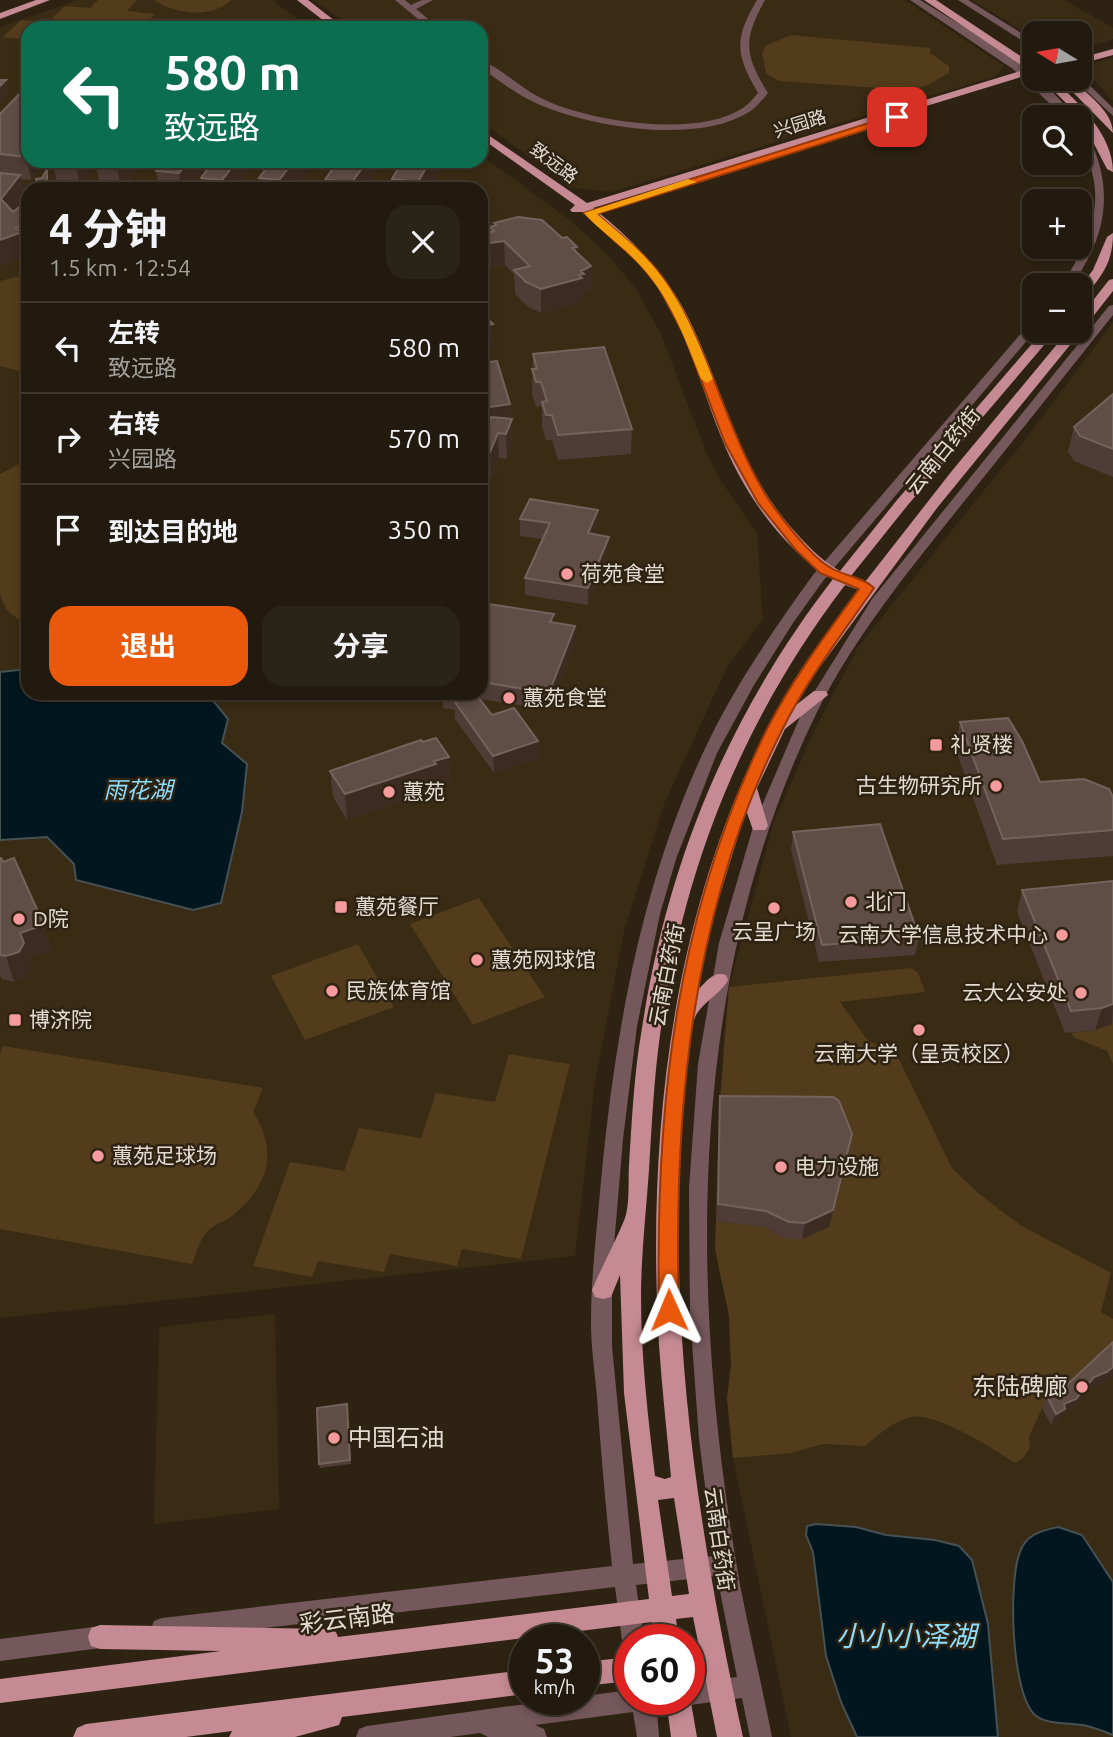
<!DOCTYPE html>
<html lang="zh">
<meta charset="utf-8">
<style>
:root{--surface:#221a0e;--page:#2a2317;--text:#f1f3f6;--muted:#a2a19e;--line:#3f382e;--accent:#ea580c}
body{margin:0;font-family:Ubuntu,"Noto Sans SC",sans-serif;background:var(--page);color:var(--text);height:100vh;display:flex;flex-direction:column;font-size:26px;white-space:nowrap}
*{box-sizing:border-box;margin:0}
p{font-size:23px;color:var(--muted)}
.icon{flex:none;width:38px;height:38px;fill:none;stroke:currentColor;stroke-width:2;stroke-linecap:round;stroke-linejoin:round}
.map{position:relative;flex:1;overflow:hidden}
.details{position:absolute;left:21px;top:182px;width:467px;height:518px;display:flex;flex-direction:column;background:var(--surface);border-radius:21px;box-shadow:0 4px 10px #0003,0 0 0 2px var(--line)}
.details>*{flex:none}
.guide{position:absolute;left:21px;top:21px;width:467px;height:147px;border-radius:21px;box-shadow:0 4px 10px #0003,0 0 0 2px var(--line);background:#0b6e4f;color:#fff;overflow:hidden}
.needle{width:46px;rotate:281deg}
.buttons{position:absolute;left:1022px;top:21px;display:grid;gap:14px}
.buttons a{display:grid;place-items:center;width:70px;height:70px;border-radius:14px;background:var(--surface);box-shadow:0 4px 10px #0003,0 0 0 2px var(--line);font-size:35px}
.speed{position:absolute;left:509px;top:1624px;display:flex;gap:14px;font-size:35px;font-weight:700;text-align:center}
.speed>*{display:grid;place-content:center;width:91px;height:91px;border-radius:50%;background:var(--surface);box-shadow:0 4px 10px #0003,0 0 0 2px var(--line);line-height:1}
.speed small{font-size:18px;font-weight:400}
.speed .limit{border:10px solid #d22;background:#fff;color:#111}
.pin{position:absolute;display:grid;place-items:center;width:60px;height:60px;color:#fff;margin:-30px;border-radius:14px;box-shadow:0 4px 10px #0006}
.me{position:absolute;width:77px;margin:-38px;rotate:359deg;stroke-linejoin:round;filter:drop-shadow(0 0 5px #0008)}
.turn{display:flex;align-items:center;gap:24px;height:147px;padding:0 28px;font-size:32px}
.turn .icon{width:91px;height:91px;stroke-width:2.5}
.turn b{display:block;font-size:49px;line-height:60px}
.round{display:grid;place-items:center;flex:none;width:74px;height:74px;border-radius:21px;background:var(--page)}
.overview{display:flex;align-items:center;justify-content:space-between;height:119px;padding:0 28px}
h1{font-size:42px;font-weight:700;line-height:52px}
.button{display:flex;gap:14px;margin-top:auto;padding:14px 28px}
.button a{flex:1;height:80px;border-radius:21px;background:var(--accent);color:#fff;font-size:28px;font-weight:700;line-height:80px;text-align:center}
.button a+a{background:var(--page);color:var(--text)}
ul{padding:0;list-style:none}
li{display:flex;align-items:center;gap:21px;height:91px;padding:0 28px;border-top:2px solid var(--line)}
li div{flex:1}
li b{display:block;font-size:26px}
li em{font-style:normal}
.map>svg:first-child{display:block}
</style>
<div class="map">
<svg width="1113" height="1737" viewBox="0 0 1113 1737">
<rect width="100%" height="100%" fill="#2e2312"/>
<!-- built -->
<path fill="#3a2b14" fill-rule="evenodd" d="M78,0H272L310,28H28V161H481V155L571,221L608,255L636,289L661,334L705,450L721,481L757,533L763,620L727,667L664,804L624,931L595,1082L575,1256L0,1318V27ZM28,189H481V693H28Z
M314,0H905L1004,66L996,76L611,192L573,188L481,122V28H352Z
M972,0H1064L1113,28V39L1080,50V33H1034V38Z
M1113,58V101L1087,71L1097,62Z
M1113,322V1737H791L733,1458L727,1398L731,1366L729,1316L715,1249L723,1047L729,987L774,821L815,729L858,647L1027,437Z
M275,1314L279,1509L154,1524L159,1327Z"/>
<!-- green -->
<path fill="#523c1b" d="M98,0H137L127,11L155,14L142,28L50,20L65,6L90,8Z
M154,0H231C213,19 173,14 154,0Z
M21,20L66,24L62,28H28V40L3,37Z
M791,35L930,48V53L949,66V73L926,86L907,90L779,81L766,73L762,53L765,46Z
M28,274V373L0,366V281Z
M28,459V628L7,610L0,595V474Z
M479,898L545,997L473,1025L410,924Z
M358,944L394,1007L305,1040L271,976Z
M911,968L918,973L925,992L840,1002L869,1042L894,1049L952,1168L978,1193L1020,1225L1111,1273L1101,1312L1113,1319V1350L1042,1408L1029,1437L1030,1448L1023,1458L1015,1463C993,1449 937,1412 911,1417C895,1420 877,1436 865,1446L823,1444L791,1453L733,1458L727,1398L731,1366L729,1316L715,1249L716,1221L764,1227L787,1239H802L829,1227L849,1151L719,1113L729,987Z
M1113,1022V1064L1107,1051L1073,1037L1072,1033L1095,1030Z
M3,1046L263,1088L253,1112C279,1152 268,1187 232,1216C224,1222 210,1226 205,1234C199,1242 196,1255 192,1264L0,1229V1053Z
M509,1054L570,1064L521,1259L462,1249L457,1266L390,1254L384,1272L318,1261L312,1277L253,1266L290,1162L344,1171L359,1128L421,1138L436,1093L495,1102Z"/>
<!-- water -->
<path fill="#01161e" stroke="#455154" stroke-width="2" d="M28,669V693H207L228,719L222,743L247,764L242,812L221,903L193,910L76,880L74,864L47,837L0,840V672Z
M816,1524L856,1527L886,1535L935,1540L959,1546L972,1560L988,1624L998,1737H857L841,1702L826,1656L813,1552L806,1535L807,1526Z
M1058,1527L1082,1535L1113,1582V1735C1105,1732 1096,1728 1087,1726C1072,1722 1048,1726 1035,1715C1011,1693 1008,1582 1020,1552C1026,1534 1041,1531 1058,1527Z"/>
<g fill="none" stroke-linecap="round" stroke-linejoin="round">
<!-- minor -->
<path fill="#75585c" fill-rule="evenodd" d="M395,0H405L411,5L422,0H433L416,9L439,28H429Z
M757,0H765C743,40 744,54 768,93C763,99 756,108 749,112C698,144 598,128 545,107C521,98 501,82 481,68V60C504,70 522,90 545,100C592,122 697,138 743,108C749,104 753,98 758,93C735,54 734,39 757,0Z
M910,0H920C973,33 1037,66 1074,117H1064L1013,69Z
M958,0H968L1034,41V48Z
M1080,76L1113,108V116L1076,81L1074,79H1080Z
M1080,130C1088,134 1094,148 1097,157C1113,205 1100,245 1072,285H1062C1084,250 1103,215 1092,172C1088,157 1079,145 1080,130Z
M1113,305V315C1061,380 1010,445 958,509C907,573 853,639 817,712C685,982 689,1296 740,1585C750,1636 762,1686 772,1737H750L742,1698L690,1705L681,1699H690V1683L737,1677L717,1576L636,1585L644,1640H630V1650L625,1648L622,1640L615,1587L162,1640L154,1637L151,1629L154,1621L162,1618L612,1566C606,1510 601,1454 597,1397C595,1373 591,1348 591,1323C591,1276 597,1228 601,1181C615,1034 640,890 702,755C731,691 772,632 813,575L1030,323L1034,322L1035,331L823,581L793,623L754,685L717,753L676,859L660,914L637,1026L623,1139L612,1269V1346L633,1564L714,1556L699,1439L690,1314L689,1188L698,1064L719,943L754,824L803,710L872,599L1109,306Z
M109,1625L117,1628L120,1636L117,1644L109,1647L0,1661V1639Z
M630,1690V1699H656L659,1737H637L633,1712L535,1725L544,1729L547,1737H488L480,1733L450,1737H356L359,1729L367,1726L561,1699H584V1696Z"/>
<!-- major -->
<path fill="#c58a94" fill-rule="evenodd" d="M36,0H50L0,19V13Z
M297,0H308L344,28H333Z
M924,0H936L1034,65V73L593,208C628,236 660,267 682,306C723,381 731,456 789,525C804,542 819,559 840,571L897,500L1043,331H1056L907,506L851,576L865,582L951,472L1068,331H1080V317L1109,280L1113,279V291L1084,328L1080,329L1081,331L1079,334L937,508L811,679L796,705L814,691H826L828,695L785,729L757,788L768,826L765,830H753L746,810L707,937L699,989C707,981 713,971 726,975L728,980C720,995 699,1004 694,1020C682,1052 683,1106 681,1141C669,1343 700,1540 743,1737H717L704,1671L690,1673V1649L699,1647L693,1617L676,1619L679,1640H655L652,1622L0,1703V1679L221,1651L100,1649L91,1646L88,1637L91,1628L100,1625L327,1629L336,1632L338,1637L649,1599L624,1393L620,1275L611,1297L603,1299L595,1297L592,1290C602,1266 616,1241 625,1218C630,1203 628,1181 629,1165C632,1119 634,1073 642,1028C668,860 729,714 833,579C784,551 743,492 722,439C704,395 692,348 669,306C648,268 616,238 583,212H572L570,210L575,205L481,138V130L587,203L1027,69ZM845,585L859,590C834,624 807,657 786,694C674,890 646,1123 659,1345C662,1389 667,1433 671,1477L665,1479L655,1476C648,1417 641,1357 641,1297C641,1255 646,1213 649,1170C652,1123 654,1075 661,1028C685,863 744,718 845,585ZM674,1498L689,1594L672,1596L658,1500Z
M1113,49V55L1080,64V58Z
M1042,79H1053C1079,103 1113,135 1113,172L1107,169L1080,117Z
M1060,79H1071C1086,93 1113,111 1113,133Z
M1113,233C1113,263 1102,275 1084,298L1080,299V287L1093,270L1107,237Z
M630,1657V1681L584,1686V1662Z
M525,1670V1694L342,1717L339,1725L295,1737H229L232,1731L186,1737H73L77,1728L86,1724Z
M690,1697L697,1737H671L666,1699H690Z"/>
</g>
<!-- wall -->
<path fill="#4f3c36" d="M28,85V161H49L31,180L21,179L25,198L16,210L27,255L9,263L0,265V114Z
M53,161H145L122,189L100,187L96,165L80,185L50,184L62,183H57Z
M208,161L188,189H159L156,171Z
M214,161H255L234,189H202L201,178Z
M272,161H314L293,189H261L259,178Z
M338,161H383L365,189H326L325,180Z
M445,161L429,189H393L392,179Z
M494,223L562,238L577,247L576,252L591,290L584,293V298H582V302L541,313L527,306L515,294L514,274L505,265L491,267L482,258L481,235L490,232V227L494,226Z
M533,354L632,429L631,454L558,460L552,440H546L542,427V409L541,406L536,407L532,394Z
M481,363L510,404L512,444L507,459L499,458L491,477L481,476V433L484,434L485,432L481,419Z
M1113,394V477L1074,461L1068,452L1074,427Z
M598,510V527L595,534L608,554L588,605L525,595V578L542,539L520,536V519Z
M481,619L554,623L575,644L549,710L481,699L492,715L539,759L494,773L455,719V710L443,708L442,693H481Z
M960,722L1040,782L1113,797V856L997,865L955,748Z
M423,742L449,757L450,782L438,787V790L347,820L333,797L330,771Z
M793,832L919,937L915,955L819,962L791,850Z
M0,858L44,925L51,951L29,958L32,969L27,977L14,982L2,979L0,974Z
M1113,881V1022L1112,1024L1095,1030L1065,1033L1017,912L1022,890Z
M720,1096L849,1151L829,1227L802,1239H787L764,1227L716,1221L719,1113Z
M1112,1376L1102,1384L1089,1388L1071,1410L1063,1414L1061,1420L1051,1425L1042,1408L1047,1396Z
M347,1404L351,1464L320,1468L319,1464Z"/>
<!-- shaded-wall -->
<path fill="#3b2b20" d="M6,80L9,95L0,104V86Z
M28,155V161H49L31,180L27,157Z
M76,161H100L80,185L75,162Z
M122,161H145L121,189L117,167Z
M188,161H208L188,189H181L179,173Z
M237,161H255L234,189H223L222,180Z
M294,161H314L293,189H280L279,180Z
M367,161H383L365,189H353L352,182Z
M430,161H445L429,189H418V182Z
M20,175L25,198L7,222L1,199Z
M28,223V249L26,250L27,255L9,263L0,265V240L16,228Z
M504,241L505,265L491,267L490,243Z
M591,266V290L584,293V298H582V302L541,313V289Z
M493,324L494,348L481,352V327Z
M510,404L512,444L507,459L506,434L485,432L484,408Z
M498,433L499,458L491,477L490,452Z
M598,510V527L588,550V533Z
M609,537L608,554L588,605V588Z
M575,626V644L549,710V693Z
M284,693H296L285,697Z
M475,693H480L481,699L476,711Z
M538,741L539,759L494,773L493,756Z
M449,757L450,782L438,787V790L347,820L345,794Z
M44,925L51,951L29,958L32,969L27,977L14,982L6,956L20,933Z
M1113,1004L1112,1024L1095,1030L1102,1008Z
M852,1134L829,1227L802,1239L805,1223Z
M1113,1367V1375L1112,1376L1102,1384L1089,1388L1071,1410L1063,1414L1061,1420L1051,1425L1056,1414L1064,1404L1094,1377Z"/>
<!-- building -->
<path fill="#5f4d46" stroke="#74635c" stroke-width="2" d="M0,80H6L0,86Z
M28,85V155L27,157L0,154V114Z
M99,161H122L117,167L96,164Z
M164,161H188L179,173L156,171Z
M214,161H237L222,180L201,178Z
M272,161H294L279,180L259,178Z
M338,161H367L352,182L325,180Z
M403,161H430L418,182L392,179Z
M47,169V184L69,183V189H36L38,186L36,179L42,178Z
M0,173L20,175L1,199L13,212L28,200V223L16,228L22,232L0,240Z
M518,217L542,220L562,238L567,237L577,247L572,248L591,266L581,271L584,274L579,275L582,278L541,289L526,282L514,270L530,266L504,241L490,243L481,235L494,231L490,227L496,225L494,223Z
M481,312L493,324L481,327Z
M604,347L632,429L558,435L552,415H546L542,402L547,401L541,382H536L532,369H537L533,354Z
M497,361L510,404L484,408L481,397V363Z
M1113,394V449L1080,436L1074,427Z
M491,417L512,419L506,434L498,433L490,452L481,451V433L484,434Z
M530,499L598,510L588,533L609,537L588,588L525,578L550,523L520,519Z
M488,604L554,614L550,622L575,626L549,693L481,682V619Z
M456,693H475L492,715L514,708L538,741L493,756L455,702L458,693Z
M1008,718L1022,741L1040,782L1084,779L1109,789L1113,797V830L1003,839L960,722Z
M436,738L449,757L434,761L436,764L345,794L330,771L421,740L423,742Z
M880,824L919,937L822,945L793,832Z
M0,858H1L3,862L14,858L44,925L20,933L24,943L19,952L6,956L0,955Z
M1113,881V1004L1102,1008L1071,1011L1022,890Z
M720,1096L833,1097L839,1101L852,1134L833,1210L805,1223L789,1222L766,1211L718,1204Z
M1113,1342V1367L1107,1372L1094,1377L1076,1399L1064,1404L1065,1409L1056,1414L1047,1396L1069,1383Z
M347,1404L350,1460L319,1464L317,1408Z"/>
<!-- route -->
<path fill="#ea580c" stroke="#983908" stroke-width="2" d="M897,114L902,117L901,119L597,214C622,236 650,257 668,285C711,352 726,430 767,497C780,517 811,557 831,568C844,576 863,577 874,588C842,634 807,680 782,730C691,910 673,1112 679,1310L676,1316L669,1319L662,1316L659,1310C655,1106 675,917 766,731C791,681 826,634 859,589L820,573L795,549L758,503L725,443L684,335L658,286L638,262L584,213Z"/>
<!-- slow -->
<path fill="#f59e0b" d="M688,179L697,182L597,214C613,228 631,242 645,257C678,291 696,336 713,379L707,383L701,379C685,338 668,292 636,261C620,244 600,231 584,213Z"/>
<!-- markers -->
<g fill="#f59b9d" stroke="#2e2312" stroke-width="2.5">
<circle cx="567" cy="574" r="7"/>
<circle cx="509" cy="698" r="7"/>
<rect x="929" y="738" width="14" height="14" rx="3.5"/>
<circle cx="996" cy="786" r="7"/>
<circle cx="389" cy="792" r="7"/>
<circle cx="851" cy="902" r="7"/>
<rect x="334" y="900" width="14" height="14" rx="3.5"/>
<circle cx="774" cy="908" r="7"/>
<circle cx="19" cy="919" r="7"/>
<circle cx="1062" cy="935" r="7"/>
<circle cx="477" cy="960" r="7"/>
<circle cx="332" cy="991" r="7"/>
<circle cx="1081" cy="993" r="7"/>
<rect x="8" y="1013" width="14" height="14" rx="3.5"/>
<circle cx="919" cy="1030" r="7"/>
<circle cx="98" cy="1156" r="7"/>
<circle cx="781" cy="1167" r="7"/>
<circle cx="1082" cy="1387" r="7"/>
<circle cx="334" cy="1438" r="7"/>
</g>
<g text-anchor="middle" stroke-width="5" stroke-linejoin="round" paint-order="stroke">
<!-- far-street labels -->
<g font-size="18" fill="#e3dbd1" stroke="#2e2312">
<text transform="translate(800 124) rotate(-17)" y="6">兴园路</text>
<text transform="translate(554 163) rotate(37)" y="6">致远路</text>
</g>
<!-- street labels -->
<g font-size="21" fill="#e3dbd1" stroke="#2e2312">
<text transform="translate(943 451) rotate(-51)" y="7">云南白药街</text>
<text transform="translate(667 975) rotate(-79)" y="7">云南白药街</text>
<text transform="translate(719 1539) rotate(82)" y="7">云南白药街</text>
</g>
<!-- poi labels -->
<g font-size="21" fill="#e3dbd1" stroke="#2e2312" text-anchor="start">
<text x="581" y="581">荷苑食堂</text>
<text x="523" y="705">蕙苑食堂</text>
<text x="950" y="752">礼贤楼</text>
<text x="982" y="793" text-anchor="end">古生物研究所</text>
<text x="403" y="799">蕙苑</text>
<text x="865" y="909">北门</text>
<text x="355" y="914">蕙苑餐厅</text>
<text x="33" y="926">D院</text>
<text x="774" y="939" text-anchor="middle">云呈广场</text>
<text x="1048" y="942" text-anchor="end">云南大学信息技术中心</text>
<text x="491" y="967">蕙苑网球馆</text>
<text x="346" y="998">民族体育馆</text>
<text x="1067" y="1000" text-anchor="end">云大公安处</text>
<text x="29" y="1027">博济院</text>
<text x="919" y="1061" text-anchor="middle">云南大学（呈贡校区）</text>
<text x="112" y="1163">蕙苑足球场</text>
<text x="795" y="1174">电力设施</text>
</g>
<!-- water labels -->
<g font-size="23" font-style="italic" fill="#8cdeff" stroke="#2e2312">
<text x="138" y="798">雨花湖</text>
</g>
<!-- near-poi labels -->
<g font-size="24" fill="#e3dbd1" stroke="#2e2312" text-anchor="end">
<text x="1068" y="1395">东陆碑廊</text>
<text x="348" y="1446" text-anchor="start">中国石油</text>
</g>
<!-- near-street labels -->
<g font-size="24" fill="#e3dbd1" stroke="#2e2312">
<text transform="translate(347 1619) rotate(-7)" y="8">彩云南路</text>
</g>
<!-- near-water labels -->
<g font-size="28" font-style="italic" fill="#8cdeff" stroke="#2e2312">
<text x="906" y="1646">小小小泽湖</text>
</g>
</g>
</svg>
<div class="buttons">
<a><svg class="needle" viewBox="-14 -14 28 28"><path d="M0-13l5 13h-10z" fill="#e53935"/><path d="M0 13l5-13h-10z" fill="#a2a19e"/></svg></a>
<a><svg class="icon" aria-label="search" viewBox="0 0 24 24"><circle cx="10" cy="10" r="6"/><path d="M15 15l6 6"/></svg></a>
<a>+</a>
<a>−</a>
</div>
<div class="speed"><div>53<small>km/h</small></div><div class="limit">60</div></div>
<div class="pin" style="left:897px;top:117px;background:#d93025"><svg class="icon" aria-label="arrive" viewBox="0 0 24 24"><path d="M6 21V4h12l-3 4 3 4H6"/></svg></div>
<svg class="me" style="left:669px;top:1310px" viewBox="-20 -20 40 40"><path d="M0-17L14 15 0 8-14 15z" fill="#ea580c" stroke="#fff" stroke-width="4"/></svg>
<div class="guide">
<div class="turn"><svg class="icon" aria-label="left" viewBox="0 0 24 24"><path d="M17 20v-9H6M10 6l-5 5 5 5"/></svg><div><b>580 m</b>致远路</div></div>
</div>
<section class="details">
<div class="overview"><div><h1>4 分钟</h1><p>1.5 km · 12:54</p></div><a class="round"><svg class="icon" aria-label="close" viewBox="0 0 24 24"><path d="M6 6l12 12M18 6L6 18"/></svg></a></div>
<ul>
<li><svg class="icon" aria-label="left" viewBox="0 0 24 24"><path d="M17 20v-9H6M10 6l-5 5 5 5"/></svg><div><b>左转</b><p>致远路</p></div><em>580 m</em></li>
<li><svg class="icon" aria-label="right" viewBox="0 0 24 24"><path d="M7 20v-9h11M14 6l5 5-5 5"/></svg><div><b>右转</b><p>兴园路</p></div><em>570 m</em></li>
<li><svg class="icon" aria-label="arrive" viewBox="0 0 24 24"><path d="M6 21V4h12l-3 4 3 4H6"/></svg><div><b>到达目的地</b></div><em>350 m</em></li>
</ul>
<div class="button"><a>退出</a><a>分享</a></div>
</section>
</div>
